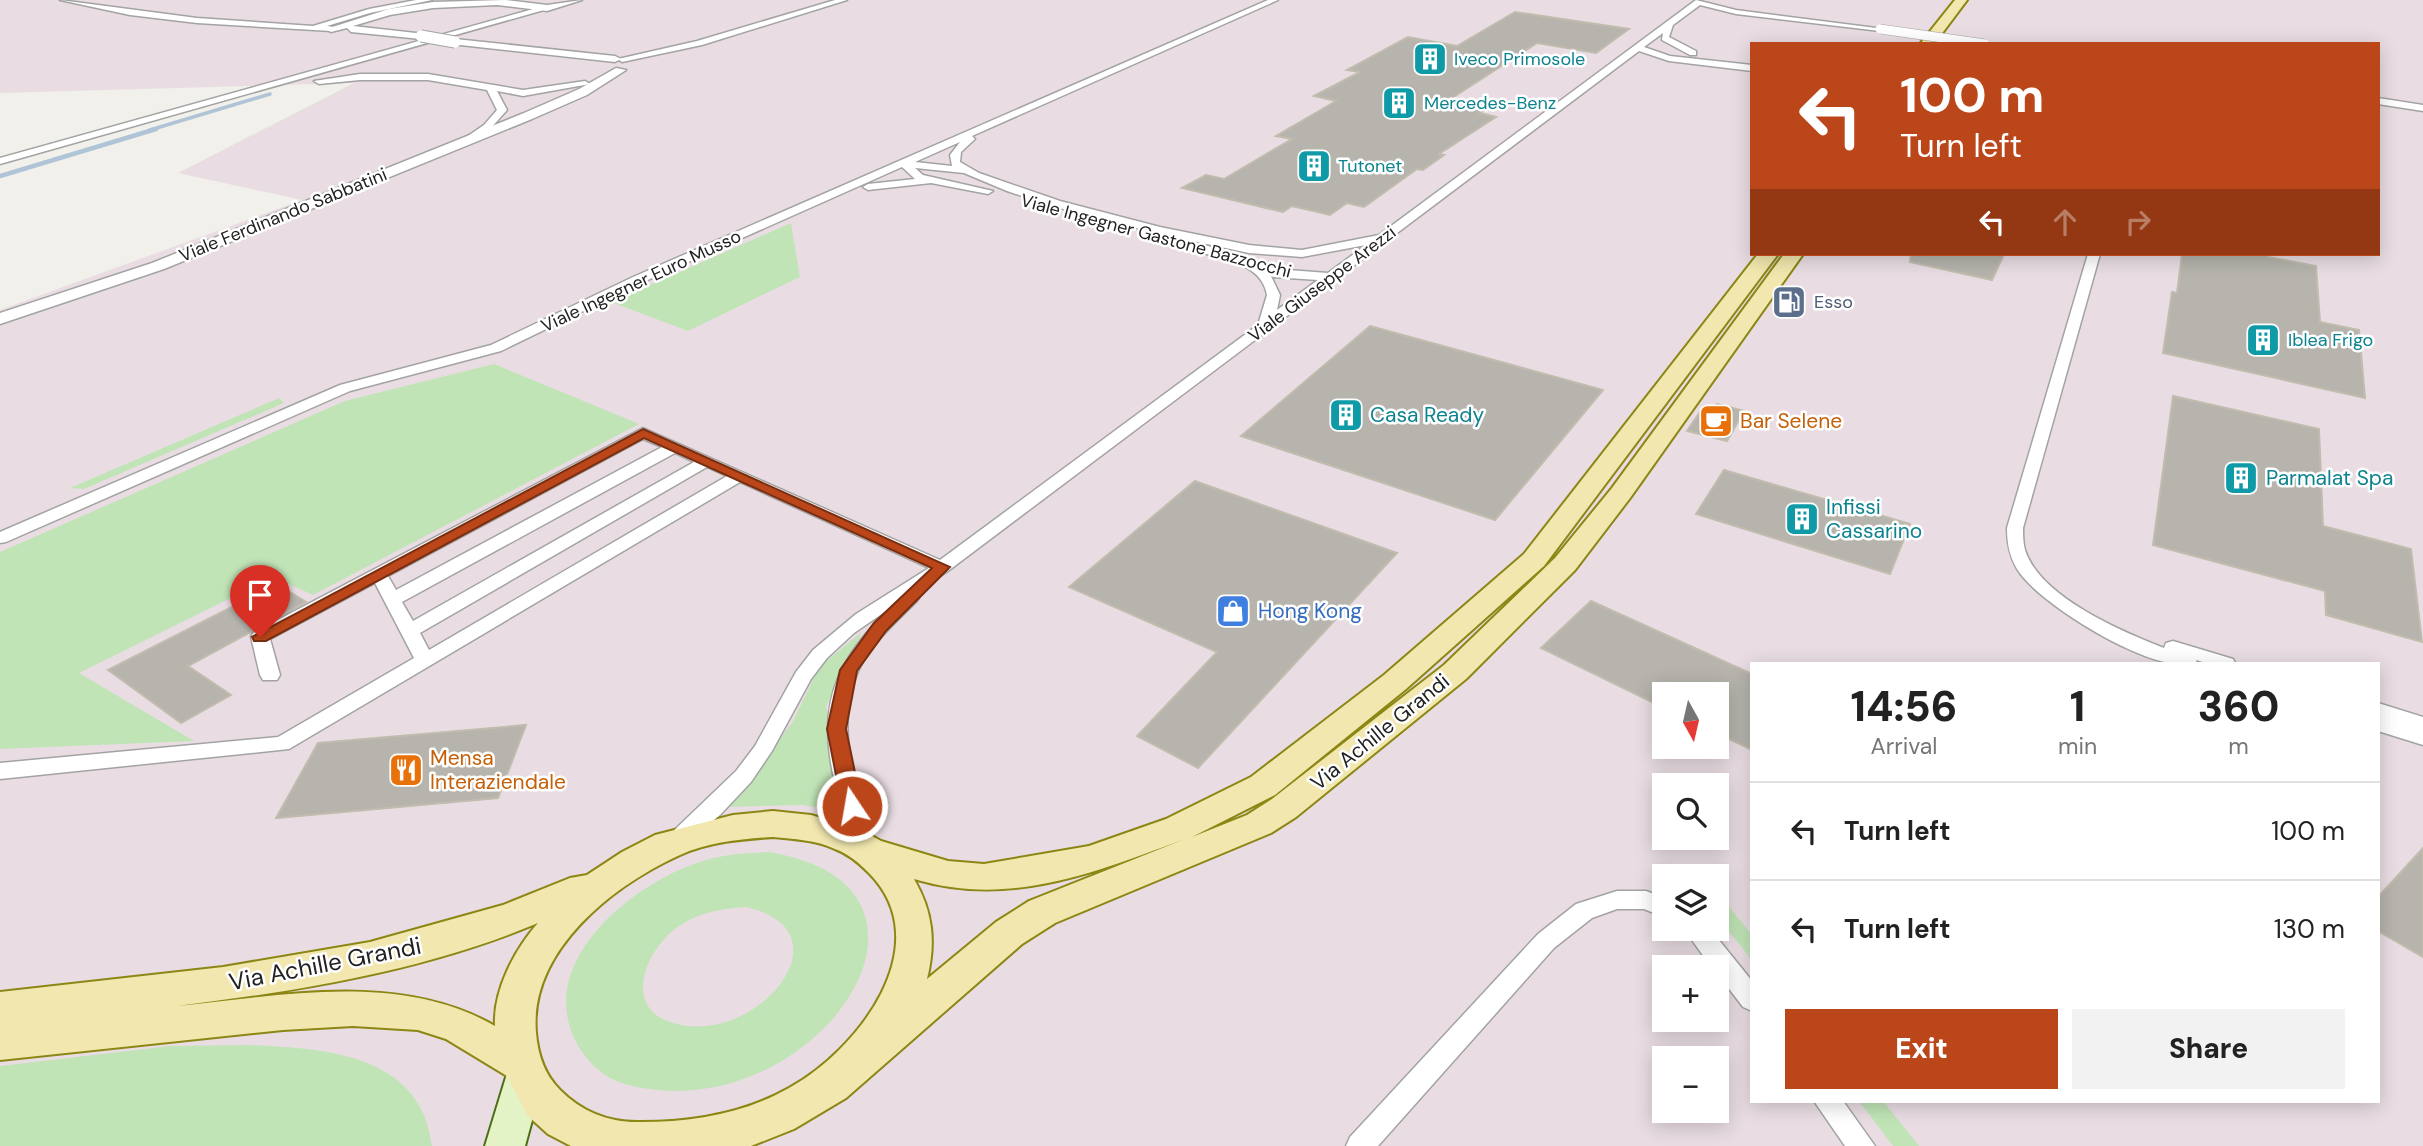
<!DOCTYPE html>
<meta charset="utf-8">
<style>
:root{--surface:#fff;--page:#f2f2f2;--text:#222;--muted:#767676;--line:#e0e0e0;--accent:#ba461a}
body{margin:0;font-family:"DM Sans",sans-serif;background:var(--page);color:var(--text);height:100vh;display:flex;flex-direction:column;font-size:26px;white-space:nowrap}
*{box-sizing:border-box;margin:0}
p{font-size:23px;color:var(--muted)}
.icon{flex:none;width:38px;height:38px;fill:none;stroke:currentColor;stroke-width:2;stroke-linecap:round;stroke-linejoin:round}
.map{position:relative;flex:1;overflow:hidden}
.sheet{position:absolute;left:1750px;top:662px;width:630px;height:441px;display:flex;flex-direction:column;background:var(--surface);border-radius:0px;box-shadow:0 4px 18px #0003}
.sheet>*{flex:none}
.guide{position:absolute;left:1750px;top:42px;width:630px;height:214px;border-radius:0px;box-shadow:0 4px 18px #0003;background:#ba461a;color:#fff;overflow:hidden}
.needle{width:46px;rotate:172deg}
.fabs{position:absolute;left:1652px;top:682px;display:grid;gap:14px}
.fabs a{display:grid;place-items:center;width:77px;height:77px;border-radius:0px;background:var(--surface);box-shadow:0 4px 18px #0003;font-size:35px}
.pin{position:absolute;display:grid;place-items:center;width:60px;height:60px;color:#fff;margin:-72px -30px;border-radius:50% 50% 50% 0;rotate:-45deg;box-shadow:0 0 7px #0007}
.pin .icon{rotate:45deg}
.me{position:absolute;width:77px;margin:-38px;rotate:348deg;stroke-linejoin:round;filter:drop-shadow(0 0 5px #0008)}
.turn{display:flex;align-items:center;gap:24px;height:147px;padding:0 35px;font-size:32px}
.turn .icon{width:91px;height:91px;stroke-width:2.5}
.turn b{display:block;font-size:49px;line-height:60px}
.lanes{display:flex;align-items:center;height:66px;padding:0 35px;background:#0003;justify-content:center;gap:35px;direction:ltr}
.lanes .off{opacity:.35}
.eta{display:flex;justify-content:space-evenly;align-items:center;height:119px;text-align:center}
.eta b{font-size:42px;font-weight:800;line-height:49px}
.cta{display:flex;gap:14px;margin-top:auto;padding:14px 35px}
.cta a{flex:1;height:80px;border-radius:0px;background:var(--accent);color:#fff;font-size:28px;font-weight:800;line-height:80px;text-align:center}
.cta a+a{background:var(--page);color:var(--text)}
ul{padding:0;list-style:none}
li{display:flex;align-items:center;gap:21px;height:98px;padding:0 35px;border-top:2px solid var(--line)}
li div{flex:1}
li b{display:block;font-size:26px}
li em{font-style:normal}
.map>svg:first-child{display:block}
</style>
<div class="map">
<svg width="2423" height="1146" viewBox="0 0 2423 1146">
<rect width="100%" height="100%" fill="#f1f0ea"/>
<!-- industrial -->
<path fill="#e9dde3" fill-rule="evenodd" d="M0,0H2423V1146H0V310L302,200L178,173L354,83L0,93ZM1752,44H2378V254H1752ZM1752,663H2378V1101H1752ZM1664,695H1717V747H1664ZM1664,786H1717V838H1664ZM1664,877H1717V929H1664ZM1664,968H1717V1020H1664ZM1664,1059H1717V1111H1664Z"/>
<!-- grass -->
<path fill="#c1e4b7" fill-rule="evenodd" d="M791,223L800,277L688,331L611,302Z
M494,364L639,424L313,595L273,577L79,673L194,741L0,749V552L345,401Z
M279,398L284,403L84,489L70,488Z
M862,632L826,706L846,812L802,805L726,807L792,723L820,666Z
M768,852C985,886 809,1136 625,1084C603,1078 585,1060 575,1040C536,960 634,883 700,862C722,854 745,853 768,852ZM745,907C855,930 754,1051 670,1022C623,1006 646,951 675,929C696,913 720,909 745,907Z
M1723,899L1752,935V960L1726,928Z
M249,1045C309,1048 396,1050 424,1115C428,1124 430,1136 432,1146H0V1066L170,1046Z
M1859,1101H1883L1919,1146H1893Z"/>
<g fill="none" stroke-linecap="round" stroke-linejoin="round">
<!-- stream-far1 -->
<path stroke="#b0c4d8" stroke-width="3.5" d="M150,130L270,94"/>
<!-- stream -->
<path stroke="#b0c4d8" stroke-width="4.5" d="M0,176L156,129"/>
</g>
<!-- building -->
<path fill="#b6b4ad" stroke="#c1bcae" stroke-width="2" d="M1515,12L1629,29L1596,53L1537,43L1446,102L1486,109L1480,113L1496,117L1439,154L1444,155L1423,170L1417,169L1364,207L1347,203L1330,215L1292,206L1283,212L1182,188L1206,175L1224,179L1292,139L1276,136L1336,101L1314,96L1360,72L1347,70L1408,37L1457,46Z
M1911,254H2004L1992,280L1910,262Z
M2182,254H2268V257L2316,266L2320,322L2359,330L2365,398L2163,353L2172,292L2177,293Z
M1370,326L1603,390L1495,520L1241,436Z
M2173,396L2319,429L2323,526L2411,549L2422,642L2326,615L2325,591L2153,545Z
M1717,404L1744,411L1727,441L1687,431L1704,406L1714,408Z
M1724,470L1910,524L1890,574L1696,514Z
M1195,481L1397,553L1198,768L1137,736L1217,652L1069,587Z
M277,584L306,602L188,666L231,695L181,723L108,670Z
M1591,601L1752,674V750L1717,733V695H1664V708L1541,648Z
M526,725L498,798L276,818L318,743Z
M2423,848V957L2378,931V897Z"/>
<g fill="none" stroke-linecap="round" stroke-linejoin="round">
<!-- minor casing -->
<g stroke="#a3a3a3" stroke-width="3">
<path id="minor" d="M60,0L197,18L313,26L369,9L416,0H432L370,13L327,26L334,27L331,31L197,23L130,15Z
M835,0H847L702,45L622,62L618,59L697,41Z
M1268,0H1278L972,136L975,139L961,152L960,162L979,173L1060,201L1160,227L1249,245L1302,250L1379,235L1696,0L1736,10L1884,29L1880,31L1736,14L1700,5L1673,25L1669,37L1696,51V55H1690L1662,40L1663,33L1644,47L1670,56L1752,65V71L1669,61L1639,51L948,571L913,593L919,598L916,602C896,622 873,642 860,667C832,724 857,790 873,847L870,853L862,855L854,853L851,847C824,744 805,690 889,609L854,633L827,658L811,679L772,751L751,782L720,815L684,845L676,847L668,845L665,839L736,771L755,746L796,672L813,650L856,614L929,568L740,482L289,749L0,779V763L278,737L414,658L375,583L270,639L280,675L277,680H263L260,675L251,637L253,633L643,428L940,560L1258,325L1267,295C1262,264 1225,260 1200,252V246H1208L1275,269L1328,273L1366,245L1302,257L1249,253L1160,234L1052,206L1007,191L964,173L915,168L923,175L993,191L988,194L931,183L868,190L863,187L868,184L915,179L902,167L641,283L501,351L350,391L6,542L0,543V532L340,385L491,345L633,277ZM960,142L950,155L952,166L915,162ZM1271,276L1273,277L1318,280L1277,310L1280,295ZM643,439L662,447L396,590L388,576ZM675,453L694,462L413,621L402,602ZM707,467L727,476L429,650L420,633Z
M544,6L551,8L0,164V158Z
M360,74H428L523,90L585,81L590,84L523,96L497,91L507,110L490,129L469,143L465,142V138L484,125L497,110L487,90L428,80H360L319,84L314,81Z
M2378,98L2423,105V111L2378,104Z
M2088,254H2100L2023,528C2023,535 2023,543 2025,550C2040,597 2121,631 2164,648L2166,643L2173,641L2233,659L2235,663H2206L2196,660L2197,663C2189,663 2179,664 2170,663C2131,658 2038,603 2017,569C2009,555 2007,543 2007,528Z
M2378,703L2423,717V745L2378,731Z
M1617,891H1646L1664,898V917L1644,909H1617L1592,918L1554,948L1378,1146H1346L1350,1137L1538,934L1576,904Z
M1684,929H1710L1752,981V1011L1743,1007L1717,973V968H1712Z
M1814,1101H1843L1875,1146H1845Z"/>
</g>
<!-- tertiary casing -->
<g stroke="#a3a3a3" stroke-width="3">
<path id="tertiary" d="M505,0L547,5L582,0L547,11L497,5L433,8L390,15L353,26L425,34V38L421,39L351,32L347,28L331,32L326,29L389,9L433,2Z
M455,39L615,56L621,59L615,62L451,44L450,42Z
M616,68L626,70L587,95L532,119L164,269L0,324V313L152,263L524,113L579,89Z"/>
</g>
<!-- secondary casing -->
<g stroke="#4b6e14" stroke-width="4">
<path id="secondary" d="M524,1058L538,1064L544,1076L525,1146H485L510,1064Z"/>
</g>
<!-- primary casing -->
<g stroke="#8c8614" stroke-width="4">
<path id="primary" d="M1955,0H1967L1934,44H1920Z
M1758,254H1778L1544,566L1406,689L1275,795L1192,837L1247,815L1272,799L1444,665L1555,558L1612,488L1784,254H1803L1630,498L1575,570L1466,679L1296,817L1271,833L1055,923L1022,944L846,1098L794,1129L751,1146H571L548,1134L527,1115L507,1076L446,1039L418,1030L353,1026L283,1030L0,1060V992L223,967L370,942L503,905L570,878L587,875L622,852L655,835L733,815L773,811L811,815L861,830L881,841L948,861L984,864L1089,846L1166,819L1251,777L1384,675L1524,554ZM773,837C794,839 816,840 835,849C849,854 859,863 869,873C940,945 857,1051 789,1088C743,1114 692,1122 641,1122C610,1123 582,1112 560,1090C544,1074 538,1055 536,1033C529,951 612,886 680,855C709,842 742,839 773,837ZM1185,839L1029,901L996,922L927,979C936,942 933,912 914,879C1011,908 1095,872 1185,839ZM538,923C515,949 493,990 495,1026C400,971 281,996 177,1006C298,991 424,971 538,923Z"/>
</g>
<!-- minor -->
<use href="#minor" fill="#fff" fill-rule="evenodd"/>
<!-- tertiary -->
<use href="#tertiary" fill="#fff" fill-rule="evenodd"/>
<!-- secondary -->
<use href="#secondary" fill="#e4f3c6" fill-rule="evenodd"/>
<!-- primary -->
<use href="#primary" fill="#f1e7af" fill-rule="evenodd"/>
<!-- minor-bridge casing -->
<g stroke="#a3a3a3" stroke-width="10" stroke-linecap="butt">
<path id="minor-bridge" d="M1880,29L1985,44"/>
</g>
<!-- tertiary-bridge casing -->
<g stroke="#a3a3a3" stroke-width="13" stroke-linecap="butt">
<path id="tertiary-bridge" d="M421,36L455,42"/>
</g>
<!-- minor-bridge -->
<use href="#minor-bridge" stroke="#fff" stroke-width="9"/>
<!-- tertiary-bridge -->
<use href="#tertiary-bridge" stroke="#fff" stroke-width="11"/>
</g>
<!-- route -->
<path fill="#ba461a" stroke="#792e11" stroke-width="2" d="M643,429L950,567L886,631L857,671L846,729L862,806L859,811L852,813L842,806L827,729L840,670L874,623L932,568L644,438L266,641H254L252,637Z"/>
<!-- icons -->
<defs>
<g id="building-square" transform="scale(1.75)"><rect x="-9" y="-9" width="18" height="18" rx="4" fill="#0f9aa8" stroke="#fff"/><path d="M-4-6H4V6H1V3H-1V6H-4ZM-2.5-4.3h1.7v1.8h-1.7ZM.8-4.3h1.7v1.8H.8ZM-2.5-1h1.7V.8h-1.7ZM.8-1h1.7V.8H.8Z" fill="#fff"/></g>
<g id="fuel-square" transform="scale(1.75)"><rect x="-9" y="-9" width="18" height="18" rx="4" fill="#5c6f8a" stroke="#fff"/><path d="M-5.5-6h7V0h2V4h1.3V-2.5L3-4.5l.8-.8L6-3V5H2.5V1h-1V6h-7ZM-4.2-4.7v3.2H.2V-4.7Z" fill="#fff"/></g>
<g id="cafe-square" transform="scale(1.75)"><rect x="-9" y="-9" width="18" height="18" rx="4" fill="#e8710a" stroke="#fff"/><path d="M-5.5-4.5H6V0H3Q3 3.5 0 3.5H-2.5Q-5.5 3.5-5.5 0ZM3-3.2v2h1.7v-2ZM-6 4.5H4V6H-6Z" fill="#fff"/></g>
<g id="shop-square" transform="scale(1.75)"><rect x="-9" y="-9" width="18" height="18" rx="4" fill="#3f7fe0" stroke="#fff"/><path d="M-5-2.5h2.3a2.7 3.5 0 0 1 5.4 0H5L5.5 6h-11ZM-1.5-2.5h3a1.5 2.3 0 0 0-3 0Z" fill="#fff"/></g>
<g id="restaurant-square" transform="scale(1.75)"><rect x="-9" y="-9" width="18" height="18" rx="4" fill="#e8710a" stroke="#fff"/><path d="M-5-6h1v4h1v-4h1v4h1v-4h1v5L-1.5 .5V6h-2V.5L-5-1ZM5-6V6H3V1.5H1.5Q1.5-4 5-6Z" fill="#fff"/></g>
</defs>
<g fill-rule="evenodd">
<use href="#building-square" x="1430" y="59"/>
<use href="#building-square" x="1399" y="103"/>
<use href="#building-square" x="1314" y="166"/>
<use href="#fuel-square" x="1789" y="302"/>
<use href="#building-square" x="2263" y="340"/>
<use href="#building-square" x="1346" y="415"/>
<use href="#cafe-square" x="1716" y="421"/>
<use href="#building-square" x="2241" y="478"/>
<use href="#building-square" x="1802" y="519"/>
<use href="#shop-square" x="1233" y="611"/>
<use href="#restaurant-square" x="406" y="770"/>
</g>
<g text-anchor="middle" stroke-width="5" stroke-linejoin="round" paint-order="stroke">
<!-- far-culture labels -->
<g font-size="18" fill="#0d838f" stroke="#fff" text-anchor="start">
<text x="1454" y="65">Iveco Primosole</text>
<text x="1424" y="109">Mercedes-Benz</text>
<text x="1338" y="172">Tutonet</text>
<text x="2288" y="346">Iblea Frigo</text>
</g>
<!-- far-street labels -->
<g font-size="18" fill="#222" stroke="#fff">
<text transform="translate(283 215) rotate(-22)" y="6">Viale Ferdinando Sabbatini</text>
<text transform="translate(1156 236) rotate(15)" y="6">Viale Ingegner Gastone Bazzocchi</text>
<text transform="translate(641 281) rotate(-25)" y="6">Viale Ingegner Euro Musso</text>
<text transform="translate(1322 284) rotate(-37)" y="6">Viale Giuseppe Arezzi</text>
</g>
<!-- far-service labels -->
<g font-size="18" fill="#4e5e75" stroke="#fff" text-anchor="start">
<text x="1814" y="308">Esso</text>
</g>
<!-- culture labels -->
<g font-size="21" fill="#0d838f" stroke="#fff" text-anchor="start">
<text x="1370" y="422">Casa Ready</text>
<text x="2266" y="485">Parmalat Spa</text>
<text x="1826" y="514">Infissi<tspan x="1826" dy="24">Cassarino</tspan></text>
</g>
<!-- food labels -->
<g font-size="21" fill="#c56008" stroke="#fff" text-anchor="start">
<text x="1740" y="428">Bar Selene</text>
<text x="430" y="765">Mensa<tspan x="430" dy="24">Interaziendale</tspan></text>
</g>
<!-- shop labels -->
<g font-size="21" fill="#366cbe" stroke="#fff" text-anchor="start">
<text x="1258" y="618">Hong Kong</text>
</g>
<!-- street labels -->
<g font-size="21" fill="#222" stroke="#fff">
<text transform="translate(1380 732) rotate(-39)" y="7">Via Achille Grandi</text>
</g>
<!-- near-street labels -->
<g font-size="24" fill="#222" stroke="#fff">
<text transform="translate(325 964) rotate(-11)" y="8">Via Achille Grandi</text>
</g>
</g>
</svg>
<div class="fabs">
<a><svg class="needle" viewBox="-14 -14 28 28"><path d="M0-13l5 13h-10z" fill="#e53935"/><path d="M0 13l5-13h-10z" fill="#767676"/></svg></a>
<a><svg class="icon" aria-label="search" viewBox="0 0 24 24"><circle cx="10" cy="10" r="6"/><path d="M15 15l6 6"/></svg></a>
<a><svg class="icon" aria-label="layers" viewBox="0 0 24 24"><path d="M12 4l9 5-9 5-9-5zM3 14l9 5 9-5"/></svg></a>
<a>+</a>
<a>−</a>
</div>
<div class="pin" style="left:260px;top:637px;background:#d93025"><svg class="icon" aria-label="arrive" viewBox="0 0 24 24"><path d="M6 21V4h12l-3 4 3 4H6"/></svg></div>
<svg class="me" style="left:852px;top:806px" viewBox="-20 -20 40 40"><circle r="17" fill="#ba461a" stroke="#fff" stroke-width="3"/><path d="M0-11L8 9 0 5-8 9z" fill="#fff"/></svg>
<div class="guide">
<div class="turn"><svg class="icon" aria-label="left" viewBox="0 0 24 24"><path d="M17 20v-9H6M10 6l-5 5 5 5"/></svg><div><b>100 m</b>Turn left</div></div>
<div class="lanes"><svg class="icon" aria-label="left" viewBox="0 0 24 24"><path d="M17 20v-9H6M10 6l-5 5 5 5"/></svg><svg class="icon off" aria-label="ahead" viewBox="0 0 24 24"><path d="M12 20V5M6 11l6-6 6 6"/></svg><svg class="icon off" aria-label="right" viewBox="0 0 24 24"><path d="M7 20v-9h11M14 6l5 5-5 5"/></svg></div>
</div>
<section class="sheet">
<div class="eta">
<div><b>14:56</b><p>Arrival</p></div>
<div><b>1</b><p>min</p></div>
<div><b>360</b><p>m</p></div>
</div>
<ul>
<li><svg class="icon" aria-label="left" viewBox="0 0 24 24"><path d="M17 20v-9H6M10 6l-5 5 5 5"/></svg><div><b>Turn left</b></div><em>100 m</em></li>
<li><svg class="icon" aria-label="left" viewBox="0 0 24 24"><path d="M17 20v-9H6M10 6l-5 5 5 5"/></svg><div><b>Turn left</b></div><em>130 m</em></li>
</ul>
<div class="cta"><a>Exit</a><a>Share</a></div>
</section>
</div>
